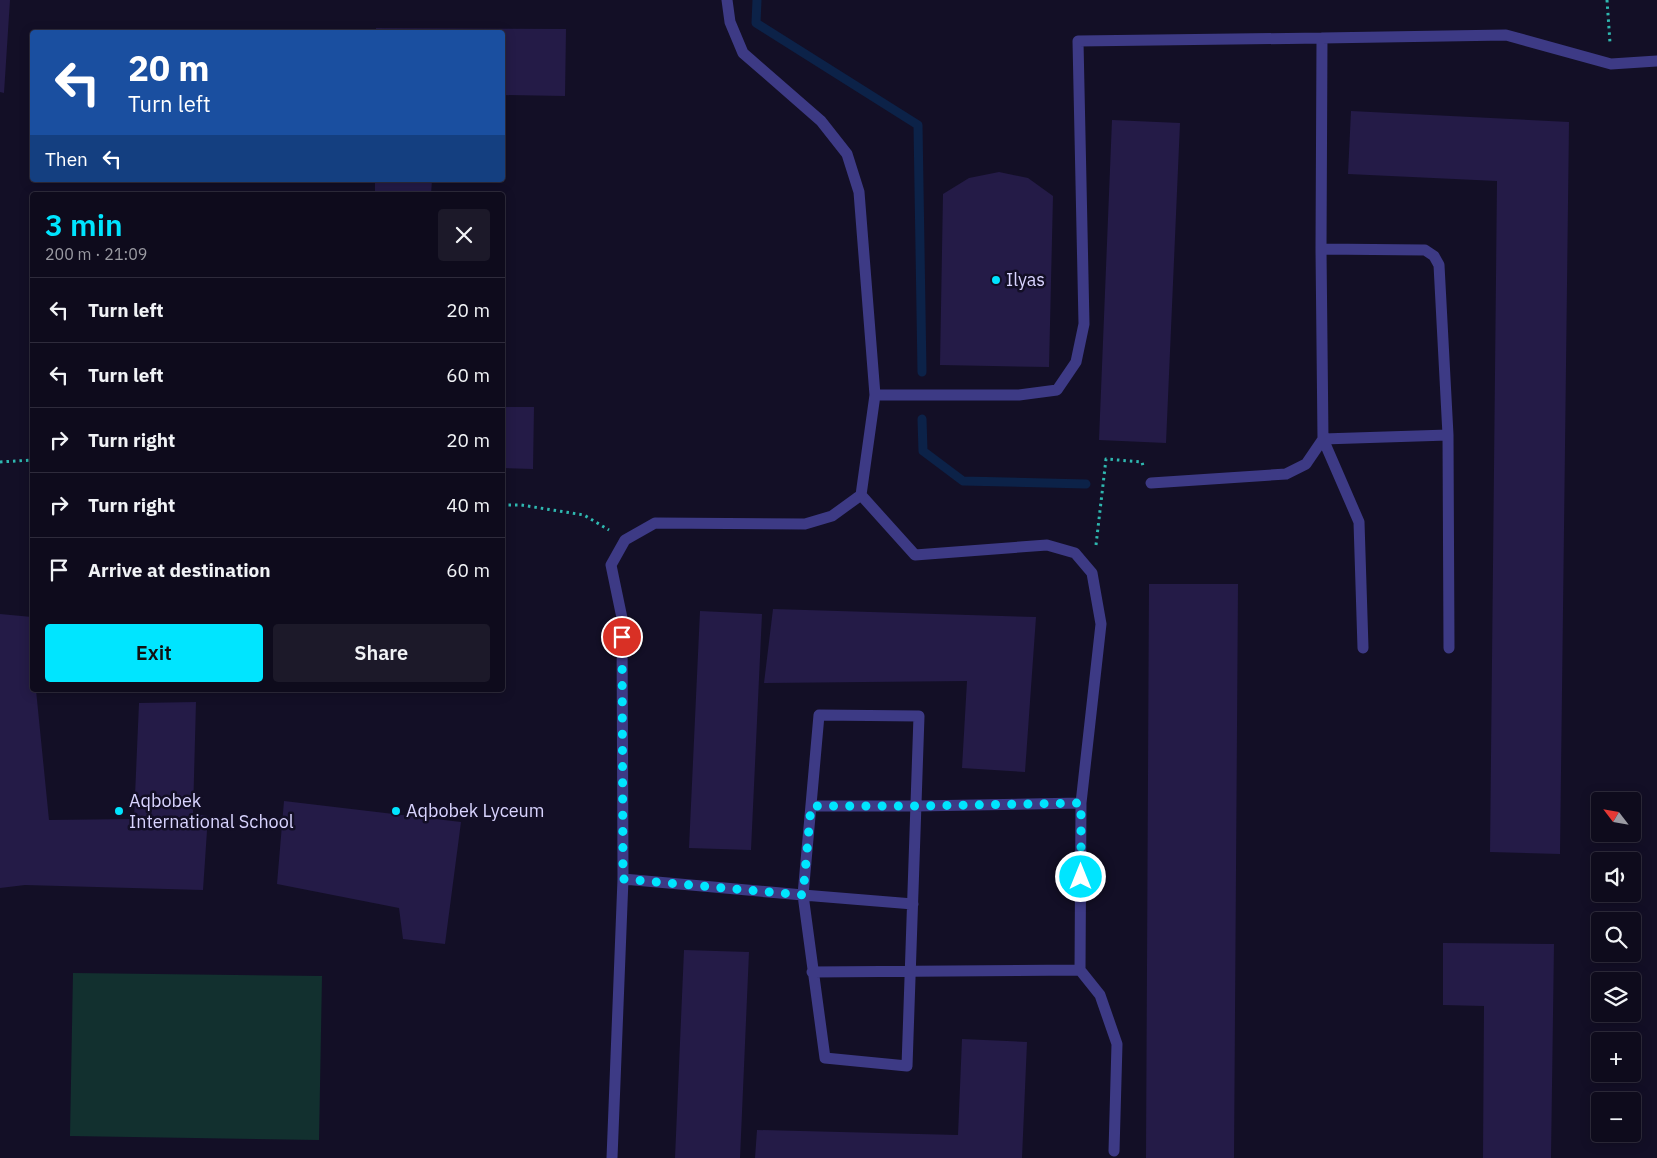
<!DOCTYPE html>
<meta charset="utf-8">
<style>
:root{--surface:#0e0b1c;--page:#1c1929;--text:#f1f3f6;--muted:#9b9ba3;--line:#2e2b3b;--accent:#00e5ff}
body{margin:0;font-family:"IBM Plex Sans",sans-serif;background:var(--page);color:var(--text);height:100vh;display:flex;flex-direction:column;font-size:19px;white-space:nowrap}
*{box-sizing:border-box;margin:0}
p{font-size:16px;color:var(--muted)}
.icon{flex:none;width:28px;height:28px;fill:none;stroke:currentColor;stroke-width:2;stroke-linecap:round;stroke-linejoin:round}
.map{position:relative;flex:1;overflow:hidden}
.side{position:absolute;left:30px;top:192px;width:475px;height:500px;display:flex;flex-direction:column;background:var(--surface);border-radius:5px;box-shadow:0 2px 12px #0003,0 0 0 1px var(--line)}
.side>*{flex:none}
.hud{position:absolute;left:30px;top:30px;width:475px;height:152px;border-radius:5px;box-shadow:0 2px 12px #0003,0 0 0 1px var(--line);background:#1a4fa0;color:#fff;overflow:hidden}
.needle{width:32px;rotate:301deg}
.tools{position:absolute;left:1591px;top:792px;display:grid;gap:10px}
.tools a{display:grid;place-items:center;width:50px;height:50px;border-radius:5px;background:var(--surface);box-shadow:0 2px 12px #0003,0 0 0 1px var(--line);font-size:25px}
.pin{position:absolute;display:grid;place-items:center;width:42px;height:42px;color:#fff;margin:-21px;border:2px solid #fff;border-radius:50%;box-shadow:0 1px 5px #0007}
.me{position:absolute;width:55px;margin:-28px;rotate:0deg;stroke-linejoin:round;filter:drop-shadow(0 0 4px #0008)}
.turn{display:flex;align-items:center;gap:18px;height:105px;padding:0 15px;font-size:22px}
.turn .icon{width:65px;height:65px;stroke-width:2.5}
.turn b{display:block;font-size:35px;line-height:42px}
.then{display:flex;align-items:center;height:48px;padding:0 15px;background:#0003;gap:10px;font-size:19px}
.round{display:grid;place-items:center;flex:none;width:52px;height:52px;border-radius:5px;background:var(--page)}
.overview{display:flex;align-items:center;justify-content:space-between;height:85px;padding:0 15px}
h1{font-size:30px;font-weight:600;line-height:38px;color:var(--accent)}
.primary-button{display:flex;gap:10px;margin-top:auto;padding:10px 15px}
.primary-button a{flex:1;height:58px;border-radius:5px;background:var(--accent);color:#111;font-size:20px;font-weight:600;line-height:58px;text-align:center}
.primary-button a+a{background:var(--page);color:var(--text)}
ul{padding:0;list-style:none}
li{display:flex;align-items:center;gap:15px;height:65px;padding:0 15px;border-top:1px solid var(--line)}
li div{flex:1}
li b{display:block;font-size:19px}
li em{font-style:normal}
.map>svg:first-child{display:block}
</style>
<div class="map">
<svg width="1657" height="1158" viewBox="0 0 1657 1158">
<rect width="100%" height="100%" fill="#130f26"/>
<!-- green -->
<path fill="#12302f" d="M73,973L322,976L319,1140L70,1136Z"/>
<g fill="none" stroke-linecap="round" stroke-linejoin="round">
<!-- stream -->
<path stroke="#0c2248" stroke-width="9" d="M757,0L756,23L918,125L922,372
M922,419L923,451L963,481L1086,484"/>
</g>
<!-- building -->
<path fill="#241b47" d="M0,0H10L4,93L0,92Z
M376,28L566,29L565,96L502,95V32H376Z
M1351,111L1569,122L1560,854L1490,852L1497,181L1348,174Z
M1112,120L1180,123L1166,443L1099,440Z
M999,172L1028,178L1053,196L1049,367L940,365L943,194L969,178Z
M375,180H432L431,195H375Z
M502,407H534L533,469L502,468Z
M1149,584H1238L1234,1158H1146Z
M773,609L1036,617L1025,772L962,768L967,681L764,683Z
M700,611L762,614L751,850L689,848Z
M0,614L32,617V690H36L49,820L134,819L139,703L196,702L193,814L208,816L203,890L25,885L0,888Z
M284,801L461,822L445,944L403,939L399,908L277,884Z
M1443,943L1554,944L1551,1158H1483L1484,1006L1443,1005Z
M684,950L749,952L740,1158H675Z
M962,1039L1027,1042L1022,1158H755L757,1130L958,1135Z"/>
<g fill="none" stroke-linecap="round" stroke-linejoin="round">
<!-- path -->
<path stroke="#2fb8b0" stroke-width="3" stroke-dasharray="2.5 4" stroke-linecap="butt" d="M1607,0L1610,43
M0,462L32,460
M502,505H521L584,515L609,530
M1096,545L1106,459L1142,462L1143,466"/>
<!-- service -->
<path stroke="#3d3a85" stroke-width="11" d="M875,395H1019L1057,390L1076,362L1084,324L1078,41L1322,38
M1448,435L1449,648
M1151,483L1286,474L1306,464L1323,439L1448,435L1439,265L1434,256L1425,250L1321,249
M861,495L915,555L1047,545L1075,553L1092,573L1101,624L1081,803
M1363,648L1359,522L1323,439L1321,249L1322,38L1506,35L1611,64L1657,61
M811,806H916L1081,803L1080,970L812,972
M623,879L803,895L825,1058L907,1066L919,716L819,715L803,895L913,904
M1080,970L1100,995L1117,1044L1114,1151
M612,1158L623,879L622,618L611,565L625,540L655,523L805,524L832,516L861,495L875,395L859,192L847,154L821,121L743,53L730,22L727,0"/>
</g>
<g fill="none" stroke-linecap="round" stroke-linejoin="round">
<!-- route -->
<path stroke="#00e5ff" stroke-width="9" stroke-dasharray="0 16.2" d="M622,637L623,879L803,895L811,806H916L1081,803V877"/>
</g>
<!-- markers -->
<g fill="#00e5ff" stroke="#130f26" stroke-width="2">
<circle cx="996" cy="280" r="5"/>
<circle cx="119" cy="811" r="5"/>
<circle cx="396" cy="811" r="5"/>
</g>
<g text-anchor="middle" stroke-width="5" stroke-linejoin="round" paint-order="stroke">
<!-- poi labels -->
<g font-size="18" fill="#d9d4ff" stroke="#130f26" text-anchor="start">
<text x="1006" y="286">Ilyas</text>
<text x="129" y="807">Aqbobek<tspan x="129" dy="21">International School</tspan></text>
<text x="406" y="817">Aqbobek Lyceum</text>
</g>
</g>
</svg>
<div class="tools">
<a><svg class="needle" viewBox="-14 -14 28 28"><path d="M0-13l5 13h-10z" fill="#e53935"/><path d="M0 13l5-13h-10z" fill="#9b9ba3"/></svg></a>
<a><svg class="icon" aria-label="sound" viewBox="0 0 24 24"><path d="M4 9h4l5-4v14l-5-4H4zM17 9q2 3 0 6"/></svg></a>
<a><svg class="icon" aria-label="search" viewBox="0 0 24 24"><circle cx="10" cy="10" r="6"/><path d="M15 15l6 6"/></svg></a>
<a><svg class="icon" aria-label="layers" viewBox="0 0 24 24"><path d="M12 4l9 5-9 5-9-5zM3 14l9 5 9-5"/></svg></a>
<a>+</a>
<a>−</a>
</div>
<div class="pin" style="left:622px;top:637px;background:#d93025"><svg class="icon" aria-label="arrive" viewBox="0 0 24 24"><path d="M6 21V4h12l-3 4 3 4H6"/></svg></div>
<svg class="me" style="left:1081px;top:877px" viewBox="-20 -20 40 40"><circle r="17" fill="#00e5ff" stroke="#fff" stroke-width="3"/><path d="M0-11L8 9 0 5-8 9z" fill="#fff"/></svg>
<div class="hud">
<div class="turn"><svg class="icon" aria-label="left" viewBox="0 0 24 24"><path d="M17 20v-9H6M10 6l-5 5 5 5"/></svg><div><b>20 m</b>Turn left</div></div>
<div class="then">Then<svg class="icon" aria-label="left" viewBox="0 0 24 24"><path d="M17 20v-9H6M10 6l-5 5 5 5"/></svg></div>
</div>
<section class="side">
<div class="overview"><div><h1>3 min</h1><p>200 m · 21:09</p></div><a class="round"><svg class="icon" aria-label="close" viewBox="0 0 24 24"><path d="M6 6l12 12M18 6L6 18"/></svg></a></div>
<ul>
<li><svg class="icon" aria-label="left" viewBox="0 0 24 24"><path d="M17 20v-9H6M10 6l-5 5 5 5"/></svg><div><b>Turn left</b></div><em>20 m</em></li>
<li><svg class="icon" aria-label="left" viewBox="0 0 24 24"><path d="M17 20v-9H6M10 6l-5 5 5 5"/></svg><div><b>Turn left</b></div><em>60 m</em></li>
<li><svg class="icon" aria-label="right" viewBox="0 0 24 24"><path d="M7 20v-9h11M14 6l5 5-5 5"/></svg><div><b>Turn right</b></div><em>20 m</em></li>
<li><svg class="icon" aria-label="right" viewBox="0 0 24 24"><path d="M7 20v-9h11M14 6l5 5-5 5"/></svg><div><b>Turn right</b></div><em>40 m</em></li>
<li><svg class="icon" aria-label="arrive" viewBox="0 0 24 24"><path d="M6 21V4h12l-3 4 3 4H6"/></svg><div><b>Arrive at destination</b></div><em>60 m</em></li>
</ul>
<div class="primary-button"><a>Exit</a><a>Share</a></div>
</section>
</div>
